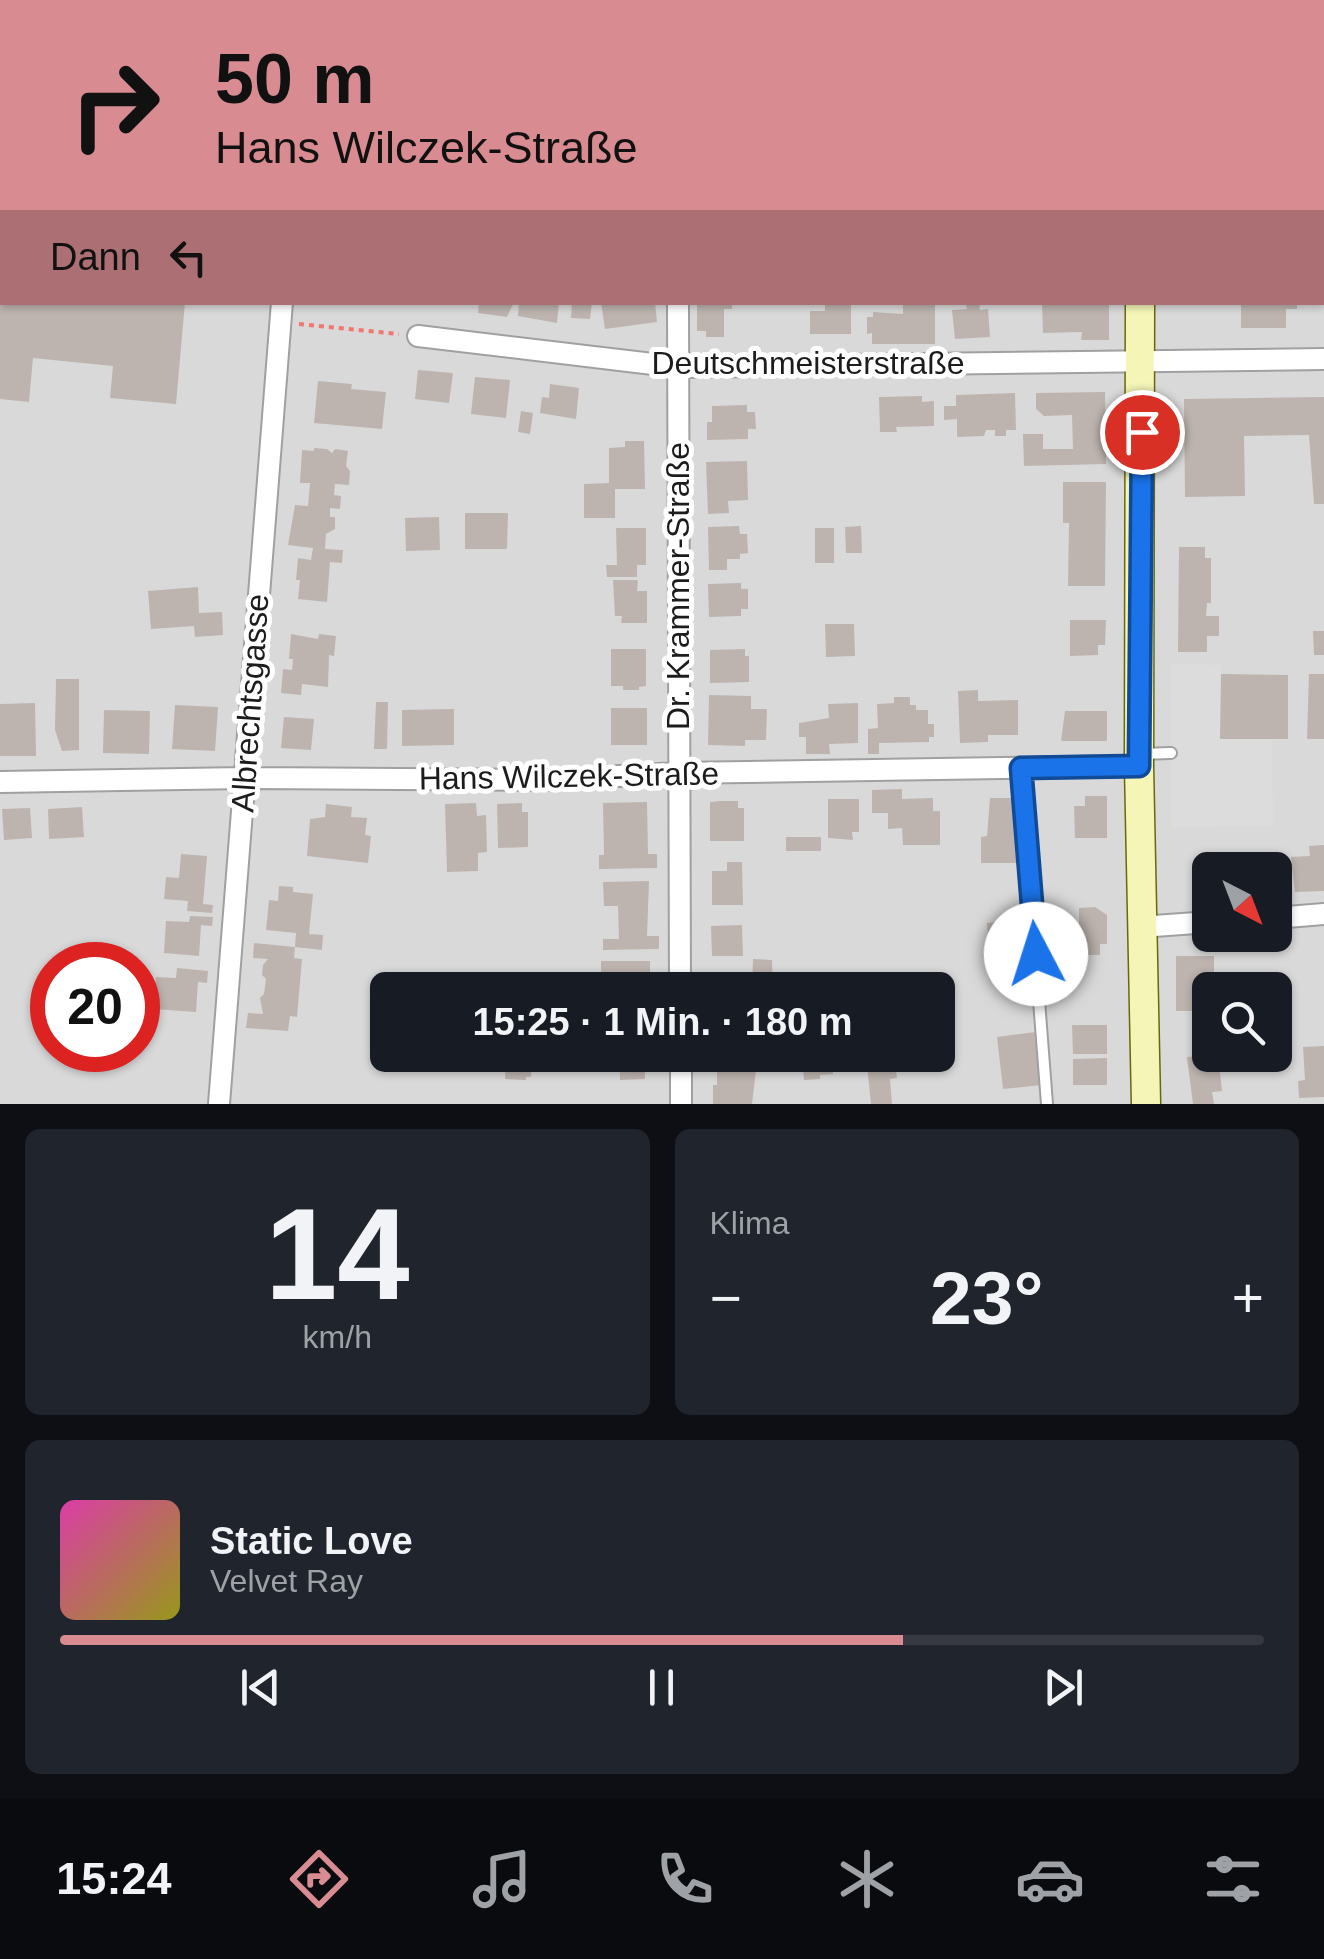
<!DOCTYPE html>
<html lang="de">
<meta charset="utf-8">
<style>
:root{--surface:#171b24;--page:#20242c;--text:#f1f3f6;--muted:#9ea1a6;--line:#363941;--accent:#d88c91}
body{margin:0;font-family:Helvetica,sans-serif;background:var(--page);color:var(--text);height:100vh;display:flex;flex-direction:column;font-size:38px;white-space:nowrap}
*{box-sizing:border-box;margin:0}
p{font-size:32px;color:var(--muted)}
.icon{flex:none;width:55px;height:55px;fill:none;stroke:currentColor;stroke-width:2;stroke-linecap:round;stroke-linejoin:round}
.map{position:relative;height:1104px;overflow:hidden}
.drawer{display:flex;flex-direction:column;gap:25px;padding:25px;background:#0d0f14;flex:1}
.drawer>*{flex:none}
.top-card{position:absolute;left:0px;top:0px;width:1325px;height:305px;box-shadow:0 2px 8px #0004;background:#d88c91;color:#111;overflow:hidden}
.needle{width:65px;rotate:138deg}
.buttons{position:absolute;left:1192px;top:852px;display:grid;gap:20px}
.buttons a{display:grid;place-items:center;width:100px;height:100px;border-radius:15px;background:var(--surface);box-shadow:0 2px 8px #0004;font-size:50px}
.speed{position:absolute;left:30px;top:942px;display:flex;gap:20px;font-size:50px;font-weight:700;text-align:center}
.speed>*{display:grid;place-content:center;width:130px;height:130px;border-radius:50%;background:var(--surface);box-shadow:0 2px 8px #0004;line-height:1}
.speed .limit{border:15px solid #d22;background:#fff;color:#111}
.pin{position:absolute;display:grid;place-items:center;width:85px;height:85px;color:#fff;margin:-42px;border:5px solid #fff;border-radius:50%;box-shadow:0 2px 10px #0007}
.me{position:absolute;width:110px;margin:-55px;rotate:355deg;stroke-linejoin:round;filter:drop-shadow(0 0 8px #0008)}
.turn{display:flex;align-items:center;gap:35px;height:210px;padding:0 50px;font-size:45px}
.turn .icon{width:130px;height:130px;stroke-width:2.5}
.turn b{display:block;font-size:70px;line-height:85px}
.then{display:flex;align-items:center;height:95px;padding:0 50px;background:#0003;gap:20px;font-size:38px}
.big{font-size:75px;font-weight:800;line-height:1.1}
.drawer .widget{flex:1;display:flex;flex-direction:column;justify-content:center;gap:15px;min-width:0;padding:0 35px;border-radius:15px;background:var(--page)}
.drawer .dial{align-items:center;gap:0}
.dial b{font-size:130px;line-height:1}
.song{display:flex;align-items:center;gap:30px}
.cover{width:120px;height:120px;border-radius:15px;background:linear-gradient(135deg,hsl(320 70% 55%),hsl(60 70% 35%))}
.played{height:10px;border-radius:5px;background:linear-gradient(90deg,var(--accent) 70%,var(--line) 70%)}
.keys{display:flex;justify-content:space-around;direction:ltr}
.heat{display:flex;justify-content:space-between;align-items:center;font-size:55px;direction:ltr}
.drawer .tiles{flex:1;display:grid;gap:25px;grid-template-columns:1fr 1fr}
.widget:last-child{grid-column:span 2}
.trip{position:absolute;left:370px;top:972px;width:585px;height:100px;border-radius:15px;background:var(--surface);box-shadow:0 2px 8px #0004;font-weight:800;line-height:100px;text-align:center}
.menu{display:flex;height:160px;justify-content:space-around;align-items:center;background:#090b0e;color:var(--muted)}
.menu .icon{width:70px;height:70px}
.menu .selected{color:var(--accent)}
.menu b{font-size:45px;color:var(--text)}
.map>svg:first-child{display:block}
.residential{fill:#dad9d9;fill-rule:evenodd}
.parking{fill:#dcdcdc}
.building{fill:#bdb4af}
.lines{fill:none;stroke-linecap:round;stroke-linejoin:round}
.lane-casing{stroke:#a0a0a0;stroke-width:14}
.street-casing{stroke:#a0a0a0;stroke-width:24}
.secondary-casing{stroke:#646a0b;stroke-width:31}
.path{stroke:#f0766f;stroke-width:4;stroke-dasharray:5 5;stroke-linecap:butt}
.lane{stroke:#fff;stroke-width:10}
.street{stroke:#fff;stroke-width:20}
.secondary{stroke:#f4f5b7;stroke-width:28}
.route-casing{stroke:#114b97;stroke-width:25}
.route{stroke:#1a73e8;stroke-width:18}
.labels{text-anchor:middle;stroke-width:10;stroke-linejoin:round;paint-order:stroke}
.street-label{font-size:32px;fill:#1c1c1c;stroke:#fff}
</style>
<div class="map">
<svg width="1324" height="1104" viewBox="0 0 1324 1104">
<rect width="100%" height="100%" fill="#ece8e2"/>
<path class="residential" d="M0,0h1324v1104h-1324zM2,2h1320v300h-1320zM1210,870h65v65h-65zM52,965h86v85h-86zM388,990h550v65h-550zM1210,990h65v65h-65z"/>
<path class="parking" d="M1171,664l50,1v74h51l1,87 -102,1z"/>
<path class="building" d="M0,302h185l-9,102 -66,-6 3,-32 -80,-8 -4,44 -29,-3z
M479,302h35l-7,15 -29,-4z
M519,302h40l-2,21 -39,-7z
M572,302h20l-2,17 -19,-1z
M601,302h54l2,20 -52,7z
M697,302h35v7h-8v28h-18v-6h-9z
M825,302h26v32h-41v-23h15z
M903,302h32v42h-63v-11l-5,1v-17h6v-5l30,2z
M979,302l1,8 8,-1 2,28 -35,2 -3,-29 15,-1 -1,-5z
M1042,302h67v38h-28l1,-8 -39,1z
M1241,302h56v7h-11v19h-45z
M418,370l35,3 -4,30 -34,-4z
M475,377l35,3 -4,38 -35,-4z
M318,381l34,3 -1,5 35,3 -4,37 -68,-6z
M550,384l29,4 -3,31 -36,-6 2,-16 7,1z
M1105,392l1,72 -82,2 -1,-32h20v15h30l-1,-34 -28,1 -8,-7v-16z
M1015,393l1,37h-10v6h-11v-6h-9l-2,6 -27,1v-18l-13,1v-14h12v-11z
M922,396v6l12,-1v25l-38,1 1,5h-17l-1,-35z
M1324,397v107h-10l-5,-69 -65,1 1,60 -60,1 -1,-98z
M747,405v7h8l1,17h-8v10l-41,1v-18h5v-16z
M521,411l12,2 -3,21 -12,-2z
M625,441h19l1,48h-30v29h-31v-34l25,-1v-35l16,-1z
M314,448l13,1 5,4 3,-4 13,2 -2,15 4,5 -1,14 -14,-1 -1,11 7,1 -1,13 -10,-1v9h5v12l-9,5 -1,15 18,1 -1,13 -12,-1 -3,40 -29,-3 2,-19h-4l2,-22 13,2 2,-12 -25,-3 7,-40 13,1 2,-23h-10l2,-33 12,1z
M747,461l1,39 -20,1 1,12 -21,1 -2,-52z
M1063,482h43l-1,104h-37l1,-63h-6z
M465,513h43l-1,36h-42z
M439,517l1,33 -34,1 -1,-33z
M739,526l1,8h7l1,19 -8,1v5h-13v11h-18l-1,-43z
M861,526l1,27h-16l-1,-26z
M616,528h30v37h-9v12h-30l-1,-12h11z
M815,528h19v35h-19z
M1179,547h26v11h6v45h-4l-1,13h13v20h-12v16h-29z
M613,580h25l-1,11h10v32h-26l1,-7h-7z
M741,583v6h7v20h-7v7l-32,1 -1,-33z
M198,587l1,26 23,-1 1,23 -28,2 -1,-11 -43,3 -3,-38z
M1070,620h36l-1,25h-7v10l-28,1z
M825,624h29l1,32 -29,1z
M1313,631h11v24h-10z
M291,634l27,5 1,-5 17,2 -2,20 -5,-1 -1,32 -26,-3 -1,11 -20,-2 2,-24 9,1 1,-11h-4z
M611,649h35v37l-7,1v3h-16v-4h-12z
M745,649v7h4v26l-39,1v-33z
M1221,674l67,1v64h-68z
M1309,674h15v65h-17z
M56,679h23v71l-17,1 -7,-21z
M978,690v11l40,-1v35h-30v7l-28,1 -2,-52z
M709,695l42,1v13h16l-1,31h-21v6l-37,-1z
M894,697h16v8h6v5h12v14h6v13h-5v5l-50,1v11h-11v-25l10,-1 -1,-24 17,-1z
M376,702h12l-1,47h-13z
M35,703l1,53h-36v-52z
M858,703v40l-29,1 1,10h-24v-17h-7v-14l30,-5 -1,-14z
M175,705l43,2 -3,44 -43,-2z
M611,708h36v37h-36z
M454,709v36l-52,1v-36z
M104,710l46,1 -1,43 -46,-1z
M1065,711h42v30h-46z
M284,717l30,2 -3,31 -30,-2z
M902,789v10l31,-1v13h7v34h-37l-1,-17 -14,1v-16h-16v-23z
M1085,796h22v42h-32l-1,-32h11z
M990,798h24v39h7v26h-40v-26l6,-1z
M828,799h31v33h-7l1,8 -25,-2z
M720,801h18v7h6v33h-34v-39z
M647,802l1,52h9v14l-58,1v-14h5l-1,-52z
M476,803l1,13 9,-1 1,37 -9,1v18l-31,1 -2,-68z
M522,803v9h6v35l-30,1 -1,-44z
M326,804l26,3 -1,10 16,1 -2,17 6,1 -3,27 -61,-7 3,-37 15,-2z
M82,807l2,30 -35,2 -1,-30z
M30,808l2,30 -28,2 -2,-31z
M786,837h35v14h-35z
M1324,845v46l-29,1 -4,-35 19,-1 -1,-10z
M181,854l26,2 -4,48 10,1 -1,8 -25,-2 1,-10 -24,-2 2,-22 13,1z
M1248,858v3h35l2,31 -10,1v-23h-56l-1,-10z
M727,862h15l1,43h-31v-34h15z
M649,881l-2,55h12v13l-56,1v-11h16l-1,-33h-14l-1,-24z
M279,886l14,1v5l20,2 -4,40 14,1 -1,15 -27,-3 1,-14 -30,-3 3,-30 9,1z
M1095,907l12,8v29h-7v11h-21v-47z
M190,916l23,1 -1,9 -11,-1 -2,31 -35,-3 2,-32 23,1z
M1025,919l5,53 -39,3 -4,-52z
M742,925l1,31h-31l-1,-30z
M254,943l41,4 -1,11 8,1 -5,58 -7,-1 -2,15 -42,-3 2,-15 15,1 -3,-16 4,-4 2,-15 -4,-4 1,-10 5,-6 -15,-1z
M1176,956h38v25h7v9h-11v10h-14v11h-20z
M753,959l19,1 1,30h-21z
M601,961h49v29h-49z
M177,968l31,3 -1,12 -9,-1 -2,30 -43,-3 3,-32 20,1z
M1072,1025h35v29h-34z
M1036,1032l6,53 -39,4 -6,-52z
M1324,1046v51l-25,1 -1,-17 7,-1 -2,-33z
M501,1055h31l-1,22h-5v3l-21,-1 1,-20h-5z
M619,1055h26v24l-25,1z
M802,1055h29l2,19 -13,1v4l-16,1z
M866,1055h28l3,23 -7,1 2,25h-21z
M1218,1055l4,36 -10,1 2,12h-21l-6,-47z
M1107,1058v27h-34v-26z
M717,1070h39l-4,34h-39v-19h4z"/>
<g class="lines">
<defs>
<path id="lane" d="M1140,754l31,-1
M1021,768l26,336"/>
<path id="street" d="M309,2v-2
M681,2v-2
M678,302l2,688
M418,336l260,31 646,-8
M0,782l244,-4 295,2 139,-7 461,-7
M1275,918l49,-4
M1140,927l70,-5
M681,1055v49
M219,1104l63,-802"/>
<path id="secondary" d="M1139,0v2
M1140,302l-1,464 7,338"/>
</defs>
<use href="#lane" class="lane-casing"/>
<use href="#street" class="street-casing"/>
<use href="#secondary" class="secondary-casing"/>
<path class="path" d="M0,188h2
M299,324l100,10"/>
<use href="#lane" class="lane"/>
<use href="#street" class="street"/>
<use href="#secondary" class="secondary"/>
</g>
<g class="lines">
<defs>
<path id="route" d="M1036,954l-15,-186 118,-2 3,-334"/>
</defs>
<use href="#route" class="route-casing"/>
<use href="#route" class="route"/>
</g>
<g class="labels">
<g class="street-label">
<text x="808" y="374">Deutschmeisterstraße</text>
<text transform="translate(678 586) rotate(-90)" y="11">Dr. Krammer-Straße</text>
<text transform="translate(250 703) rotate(-86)" y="11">Albrechtsgasse</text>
<text transform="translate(569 776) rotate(-1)" y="11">Hans Wilczek-Straße</text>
</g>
</g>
</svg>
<div class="buttons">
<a><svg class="needle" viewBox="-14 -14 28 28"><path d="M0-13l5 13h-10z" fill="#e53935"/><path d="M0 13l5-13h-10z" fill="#9ea1a6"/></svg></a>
<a><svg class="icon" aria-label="search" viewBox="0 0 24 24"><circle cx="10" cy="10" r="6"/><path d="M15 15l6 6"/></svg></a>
</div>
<div class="speed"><div class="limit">20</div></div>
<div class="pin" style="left:1142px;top:432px;background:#d93025"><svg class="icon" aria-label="arrive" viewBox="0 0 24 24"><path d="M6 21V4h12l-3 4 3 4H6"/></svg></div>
<svg class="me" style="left:1036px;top:954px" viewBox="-20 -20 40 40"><circle r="19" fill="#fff"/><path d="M0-13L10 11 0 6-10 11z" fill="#1a73e8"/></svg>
<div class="trip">15:25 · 1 Min. · 180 m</div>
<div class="top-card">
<div class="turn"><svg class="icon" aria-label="right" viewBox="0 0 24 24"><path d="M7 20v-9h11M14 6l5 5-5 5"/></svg><div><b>50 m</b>Hans Wilczek-Straße</div></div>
<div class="then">Dann<svg class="icon" aria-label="left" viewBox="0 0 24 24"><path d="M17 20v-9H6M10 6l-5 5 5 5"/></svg></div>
</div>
</div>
<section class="drawer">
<div class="tiles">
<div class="widget dial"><b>14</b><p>km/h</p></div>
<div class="widget"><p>Klima</p>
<div class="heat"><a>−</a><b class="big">23°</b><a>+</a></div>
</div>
<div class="widget">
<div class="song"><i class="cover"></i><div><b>Static Love</b><p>Velvet Ray</p></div></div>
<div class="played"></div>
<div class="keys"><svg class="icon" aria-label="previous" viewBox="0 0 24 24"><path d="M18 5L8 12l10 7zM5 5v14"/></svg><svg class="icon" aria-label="pause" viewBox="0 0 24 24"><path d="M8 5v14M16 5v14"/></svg><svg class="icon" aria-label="next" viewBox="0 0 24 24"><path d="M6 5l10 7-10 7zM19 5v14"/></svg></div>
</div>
</div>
</section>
<nav class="menu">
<b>15:24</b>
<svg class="icon selected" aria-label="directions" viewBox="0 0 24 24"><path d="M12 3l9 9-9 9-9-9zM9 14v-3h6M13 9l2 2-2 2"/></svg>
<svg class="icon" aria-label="music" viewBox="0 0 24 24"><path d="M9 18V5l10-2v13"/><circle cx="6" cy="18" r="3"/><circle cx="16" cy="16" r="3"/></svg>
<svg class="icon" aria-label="phone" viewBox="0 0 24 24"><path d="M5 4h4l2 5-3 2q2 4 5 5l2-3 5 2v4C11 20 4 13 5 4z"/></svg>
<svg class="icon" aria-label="climate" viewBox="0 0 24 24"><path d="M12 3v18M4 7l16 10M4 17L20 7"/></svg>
<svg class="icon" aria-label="car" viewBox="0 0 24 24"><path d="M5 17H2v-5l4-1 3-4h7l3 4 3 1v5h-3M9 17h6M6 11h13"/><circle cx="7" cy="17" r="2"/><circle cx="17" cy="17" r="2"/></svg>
<svg class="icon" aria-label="filters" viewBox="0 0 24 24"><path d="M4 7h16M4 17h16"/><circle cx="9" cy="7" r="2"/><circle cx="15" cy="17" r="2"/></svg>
</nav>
